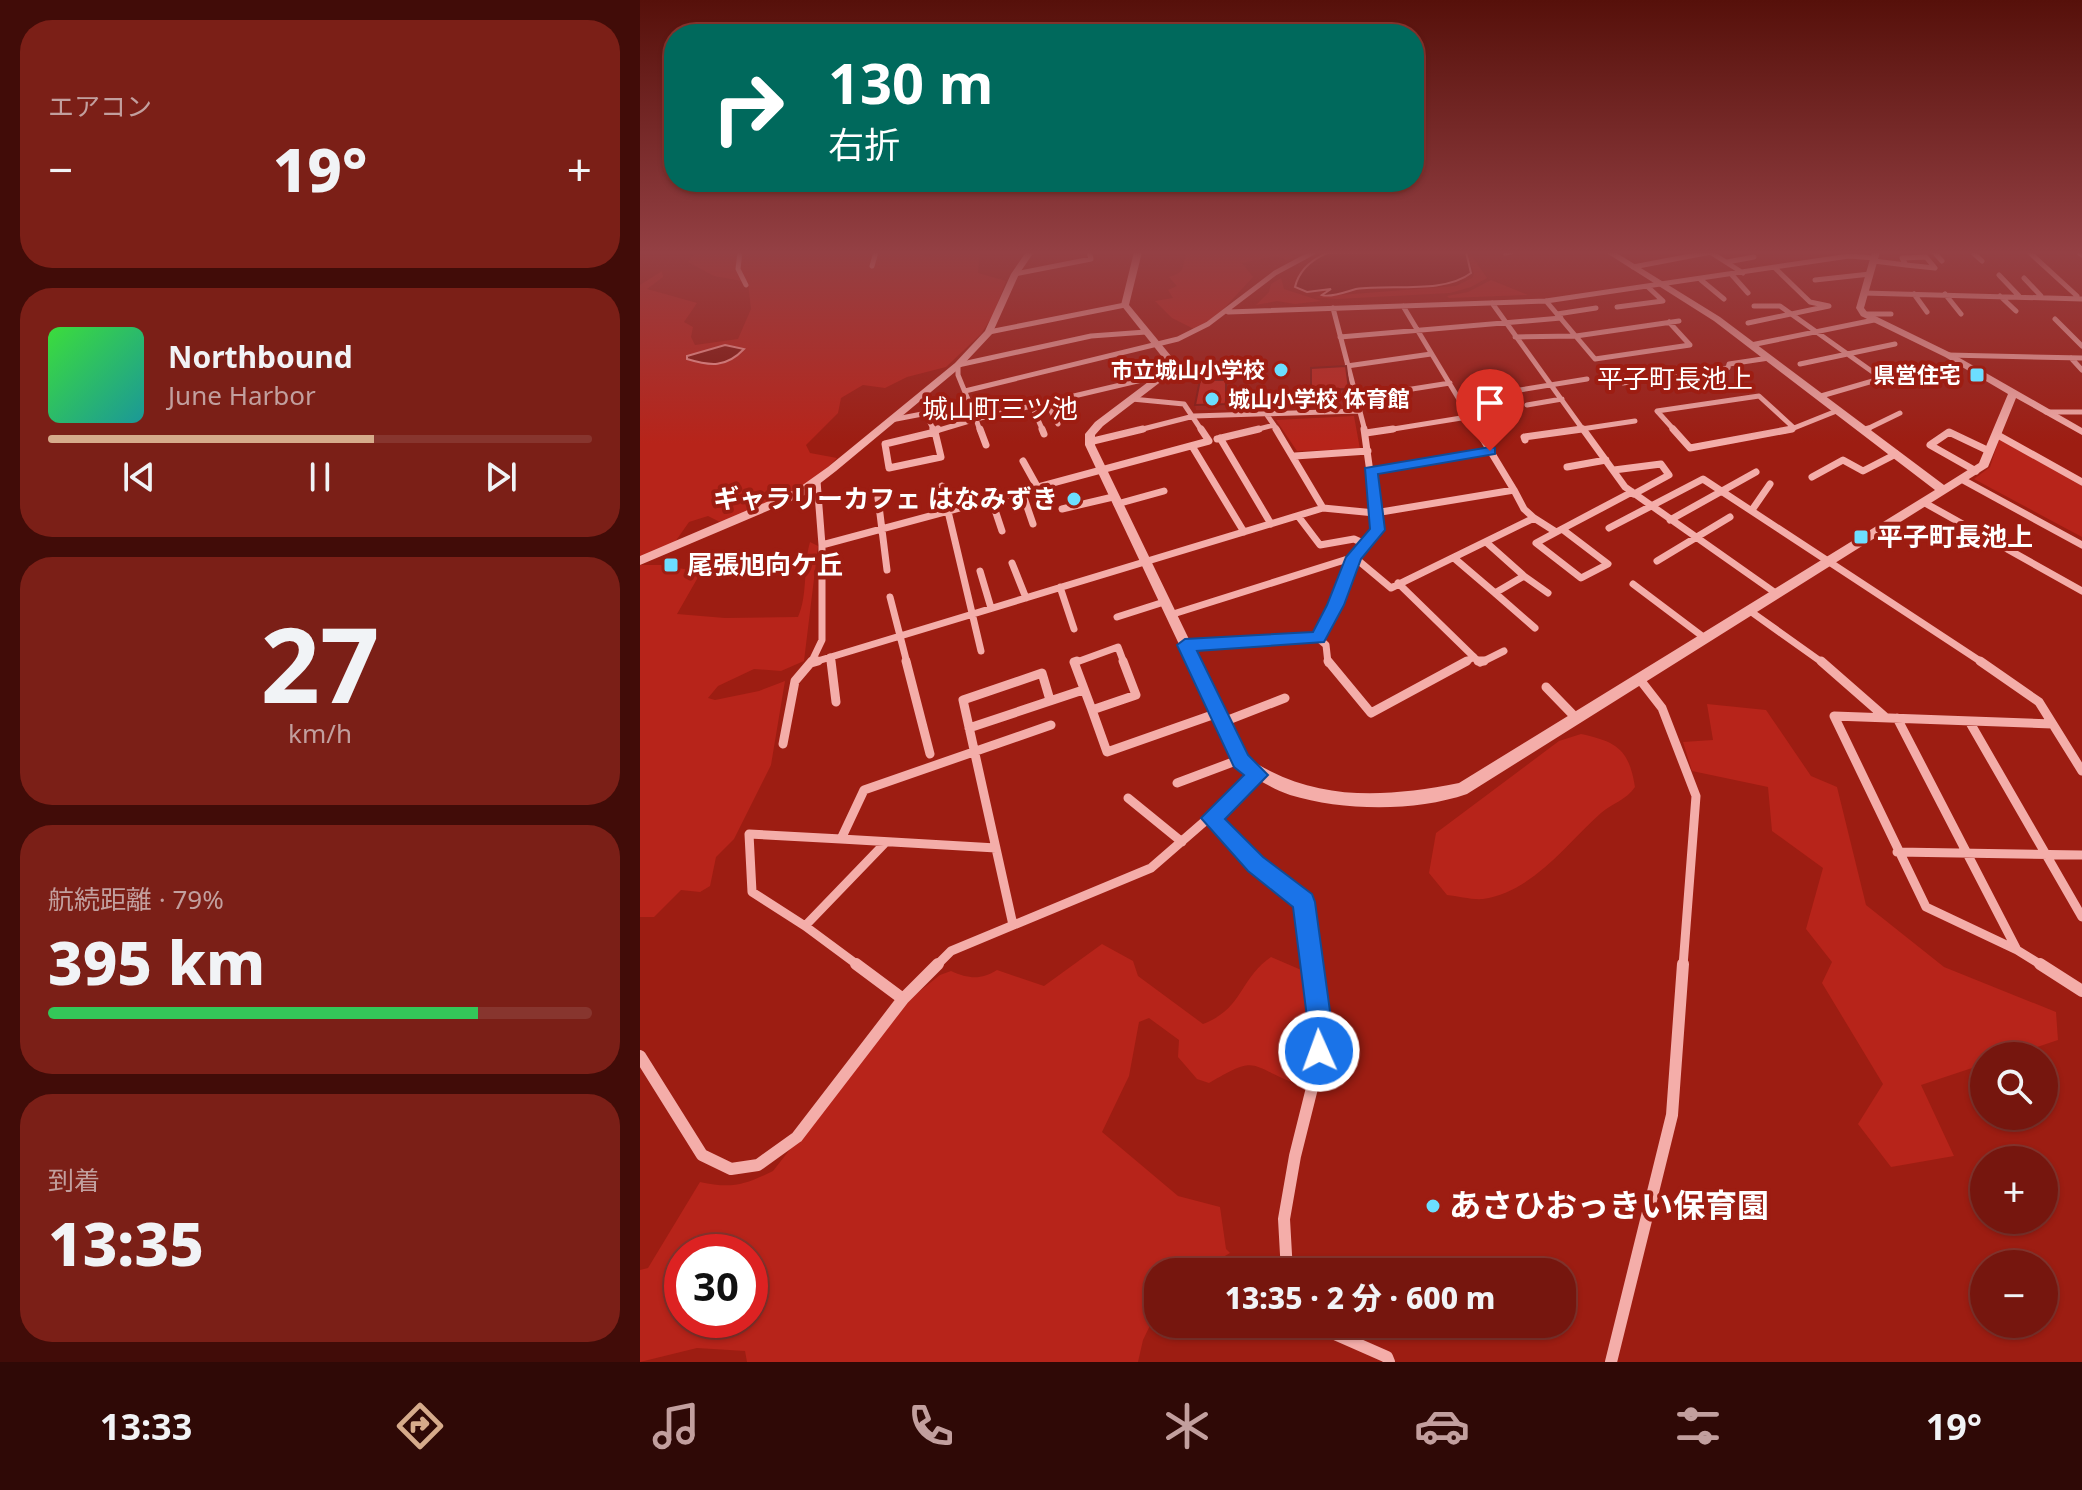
<!DOCTYPE html>
<html lang="ja">
<meta charset="utf-8">
<style>
:root{--surface:#76160e;--page:#7b1f17;--text:#f1f3f6;--muted:#c29f9e;--line:#87352e;--accent:#d6ab8b}
body{margin:0;font-family:"Noto Sans","Noto Sans JP",sans-serif;background:var(--page);color:var(--text);height:100vh;display:flex;flex-direction:column;font-size:30px;white-space:nowrap}
*{box-sizing:border-box;margin:0}
p{font-size:26px;color:var(--muted)}
.icon{flex:none;width:44px;height:44px;fill:none;stroke:currentColor;stroke-width:2;stroke-linecap:round;stroke-linejoin:round}
.map{position:relative;flex:1;overflow:hidden}
.details{display:flex;flex-direction:column;gap:20px;padding:20px;background:#410c08;width:640px}
.details>*{flex:none}
.banner{position:absolute;left:24px;top:24px;width:760px;height:168px;border-radius:32px;box-shadow:0 2px 6px #0004,0 0 0 2px var(--line);background:#00695c;color:#fff;overflow:hidden}
.tools{position:absolute;left:1330px;top:1042px;display:grid;gap:16px}
.tools a{display:grid;place-items:center;width:88px;height:88px;border-radius:50%;background:var(--surface);box-shadow:0 2px 6px #0004,0 0 0 2px var(--line);font-size:40px}
.speed{position:absolute;left:24px;top:1234px;display:flex;gap:16px;font-size:40px;font-weight:700;text-align:center}
.speed>*{display:grid;place-content:center;width:104px;height:104px;border-radius:50%;background:var(--surface);box-shadow:0 2px 6px #0004,0 0 0 2px var(--line);line-height:1}
.speed .limit{border:12px solid #d22;background:#fff;color:#111}
.pin{position:absolute;display:grid;place-items:center;width:68px;height:68px;color:#fff;margin:-82px -34px;border-radius:50% 50% 50% 0;rotate:-45deg;box-shadow:0 0 8px #0007}
.pin .icon{rotate:45deg}
.me{position:absolute;width:88px;margin:-44px;rotate:358deg;stroke-linejoin:round;filter:drop-shadow(0 0 6px #0008)}
.turn{display:flex;align-items:center;gap:28px;height:168px;padding:0 32px;font-size:36px}
.turn .icon{width:104px;height:104px;stroke-width:2.5}
.turn b{display:block;font-size:56px;line-height:68px}
.big{font-size:60px;font-weight:800;line-height:1.1}
.details .tile{flex:1;display:flex;flex-direction:column;justify-content:center;gap:12px;min-width:0;padding:0 28px;border-radius:32px;background:var(--page)}
.details .dial{align-items:center;gap:0}
.dial b{font-size:104px;line-height:1}
.song{display:flex;align-items:center;gap:24px}
.cover{width:96px;height:96px;border-radius:12px;background:linear-gradient(135deg,hsl(120 70% 55%),hsl(180 70% 35%))}
.played{height:8px;border-radius:4px;background:linear-gradient(90deg,var(--accent) 60%,var(--line) 60%)}
.keys{display:flex;justify-content:space-around;direction:ltr}
.heat{display:flex;justify-content:space-between;align-items:center;font-size:44px;direction:ltr}
.charge{height:12px;border-radius:6px;background:linear-gradient(90deg,#34c759 79%,var(--line) 0)}
.trip{position:absolute;left:504px;top:1258px;width:432px;height:80px;border-radius:32px;background:var(--surface);box-shadow:0 2px 6px #0004,0 0 0 2px var(--line);font-weight:800;line-height:80px;text-align:center}
.dock{display:flex;height:128px;justify-content:space-around;align-items:center;background:#2f0906;color:var(--muted)}
.dock .icon{width:56px;height:56px}
.dock .selected{color:var(--accent)}
.dock b{font-size:36px;color:var(--text)}
main{display:flex;flex:1;min-height:0}
.map>svg:first-child{display:block}
.green{fill:#b7241a;fill-rule:evenodd}
.water{fill:#79140b;stroke:#f79f9b;stroke-width:2}
.lines{fill:none;stroke-linecap:round;stroke-linejoin:round}
.minor-far3{stroke:#f4ada9;stroke-width:5}
.minor-far2{stroke:#f4ada9;stroke-width:7}
.minor-far1{stroke:#f4ada9;stroke-width:9}
.minor{stroke:#f4ada9;stroke-width:12}
.tertiary{fill:#f4ada9;fill-rule:evenodd}
.wall{fill:#a2241c}
.building{fill:#bc2a20;stroke:#841d16;stroke-width:2}
.route{fill:#1a73e8;stroke:#114b97;stroke-width:2}
.poi-dot{fill:#6cdeff;stroke:#9d1d12;stroke-width:3}
.labels{text-anchor:middle;stroke-width:8;stroke-linejoin:round;paint-order:stroke}
.far-poi-label{font-size:22px;font-weight:bold;fill:#fff;stroke:#9d1d12;text-anchor:end}
.far-quarter-label{font-size:26px;fill:#fff;stroke:#9d1d12}
.poi-label{font-size:26px;font-weight:bold;fill:#fff;stroke:#9d1d12;text-anchor:start}
.near-poi-label{font-size:32px;font-weight:bold;fill:#fff;stroke:#9d1d12;text-anchor:start}
</style>
<main>
<section class="details">
<div class="tile"><p>エアコン</p>
<div class="heat"><a>−</a><b class="big">19°</b><a>+</a></div>
</div>
<div class="tile">
<div class="song"><i class="cover"></i><div><b>Northbound</b><p>June Harbor</p></div></div>
<div class="played"></div>
<div class="keys"><svg class="icon" aria-label="previous" viewBox="0 0 24 24"><path d="M18 5L8 12l10 7zM5 5v14"/></svg><svg class="icon" aria-label="pause" viewBox="0 0 24 24"><path d="M8 5v14M16 5v14"/></svg><svg class="icon" aria-label="next" viewBox="0 0 24 24"><path d="M6 5l10 7-10 7zM19 5v14"/></svg></div>
</div>
<div class="tile dial"><b>27</b><p>km/h</p></div>
<div class="tile"><p>航続距離 · 79%</p><b class="big">395 km</b><div class="charge"></div></div>
<div class="tile"><p>到着</p><b class="big">13:35</b></div>
</section>
<div class="map">
<svg width="1442" height="1362" viewBox="0 0 1442 1362">
<rect width="100%" height="100%" fill="#9d1d12"/>
<path class="green" d="M81,252h187l19,4 20,-4h33l-2,21 28,8 -13,34 -12,19 -35,33 -39,10 -22,11 -22,-3 -22,13 -3,15 -32,32 4,8 27,5c-31,34 -74,47 -117,64l-12,-6 -19,6 -14,20 -35,15v-272l22,-14 1,6 -16,12 50,14 -13,19 9,5 -2,10 4,8 43,-6 13,-30 -3,-27 -34,-6 -26,-14 5,-7z
M547,252h101l6,5 -7,3 -11,-4 -34,7 11,14 -35,38 -24,14 -22,-11 -17,-17 18,-3 -5,-8 9,-4 -8,-9c18,-5 12,-10 18,-25z
M831,255l16,23 -16,9 -21,6 -113,6 -23,-2 142,-11 16,-8 2,-4 -6,-18z
M641,278l3,11 37,12 -26,3 -18,-3 -21,4 13,-13 2,-8z
M851,280l37,15 -79,3 -2,-2 21,-4z
M714,416l6,33 -63,2 -21,-31z
M1359,439l83,47v51l-108,-58 16,-12z
M170,542l8,4 -14,115 -23,10 -27,-2 -36,17 -10,12 7,2 44,-9 26,-10 -14,84 -37,74 -18,18 -6,29 -10,6 -19,-2 -27,27h-14v-352h21l40,7 -24,42 48,4 73,-1c10,-22 5,-51 12,-75z
M1067,704l59,6 45,66 26,11 29,118 78,62 112,45 2,28 -48,16h-26v8l-63,21 33,71 -63,11 -33,-43 25,-40 -61,-101 10,-21 -26,-33 17,-61 -51,-37 -4,-44 -76,-16 -9,-29 30,-2z
M941,734c37,8 48,16 54,53 -9,13 -22,16 -34,26 -35,31 -67,78 -118,86 -11,1 -25,-3 -36,-4l-18,-22 7,-40 123,-92z
M462,944l31,17 5,15 65,48c41,-16 36,-45 68,-67l35,15c6,47 16,69 -9,112 -50,-19 -38,-30 -88,-1l-12,-4 -19,-22 1,-17 -30,-22 -10,4 -10,54 -27,56 76,64 42,11 6,42 4,4 -32,19h-40v37l-15,31 -5,22h-391l-2,-11 -48,-3 -57,14v-92l8,-2 52,-86c32,7 44,3 73,-11l133,-169 34,-27 11,-4c18,8 30,9 46,-1l47,16zM42,1252h68v68h-68z"/>
<path class="water" d="M826,252l5,21c-27,21 -81,11 -115,16 -8,2 -25,9 -34,6l9,-6 -24,3 -12,-5c4,-17 16,-27 32,-34z
M85,345l19,4c-18,19 -34,17 -57,10v-3z"/>
<g class="lines">
<path class="minor-far3" d="M100,252l-2,17 8,16
M1070,252l33,21
M1294,252l8,9
M1332,252l10,9
M1389,252l48,44
M1438,252l4,3
M865,253l6,-1
M1286,257l9,11 -29,-3 -4,-7z
M1234,261l32,4
M1087,262l27,-5
M232,266l4,-14
M993,267l78,-15
M375,274l76,-15 -2,-7
M1092,275l16,18
M1359,275l20,21
M1384,278l17,18
M1061,280l23,19
M1175,280l55,-6
M1224,293l218,6
M1274,294l13,18
M1305,294l16,20
M1360,296l16,15
M906,301l49,58 95,-14 -21,-23
M852,303l92,128
M763,306l75,125
M1114,306h26l104,74
M977,307l46,-6 -14,-13
M693,308l32,123
M588,312l318,-11 303,-45 26,2
M917,314l39,-6
M1224,314h27
M1415,319l27,27
M1108,323l81,-17 -19,-4 -35,-34
M349,332l136,-27
M506,332l-55,4 -133,29v10l18,44 187,-44
M700,337l221,-19
M875,337l61,-1 103,-15
M1111,345l123,-25
M1308,355l134,3
M1431,358l11,12
M1160,364l95,-20
M707,366l84,-12
M983,383l105,-15 1,-4 40,-6
M325,391l213,-52 30,-15 67,-51 39,-21
M855,394l92,-15
M1181,396l107,-31
M715,398l95,-15
M492,399l52,5 18,27
M407,403l11,21
M887,405l35,-6
M392,406l11,25
M1406,412h36
M286,414l8,17
M627,415l11,16
M251,420l52,-10
M1154,428l45,-18
M1225,430l35,-17
M296,431l40,-12 4,12
M495,431l59,-15 164,-5
M611,431l23,-6
M741,431l105,-17
M928,431l67,-10
M1035,431l-18,-20 102,-15 35,32
M1145,431l9,-3"/>
<path class="minor-far2" d="M293,429l2,3
M340,429l6,16
M402,429l2,5
M636,429l47,79
M943,429l42,58 152,107
M1033,429l17,19 102,-19
M1225,430l3,-1
M295,432l6,25 -52,11 -4,-24z
M295,432l3,-3
M726,433l27,-4
M1356,434l86,48
M580,438l51,86
M577,439l42,-10
M885,440l-1,-3 58,-8
M449,442l54,-13
M552,446l52,86
M655,456l73,-5
M383,461l15,27
M927,467l39,-7
M974,470l47,-6 8,11 -35,19
M730,471l120,-20
M1336,471l-46,-26 19,-13 40,19
M1172,477l31,-17 20,11 33,-17
M1323,480l119,65
M177,481l5,64 387,-104 -8,-12
M302,486l39,165
M382,492l11,32
M238,498l9,72
M352,501l10,30
M1285,503l157,88
M477,504l47,-13
M422,509l51,-12
M1112,510l18,-26
M658,516l22,29 34,-6 11,5
M894,518l22,14
M1030,520l86,-48
M969,528l94,-49 280,184
M922,529l46,35 -27,14 -45,-35z
M922,529l70,-37
M714,557l37,31 143,-70 -10,-9 -10,-19
M814,558l41,35 29,-17 -38,-34
M1017,561l73,-44
M372,563l14,35
M340,571l11,37
M884,576l24,17
M758,583l82,80
M993,584l73,55
M420,587l14,42
M855,593l40,35
M250,597l17,66
M1110,611l73,52
M530,615l184,-58
M477,617l47,-15
M678,638l18,-33 18,-48 24,-27 -14,-101
M678,638l8,7 2,18
M545,645l133,-7
M190,657l1,6
M171,663l512,-155 52,5 139,-23 -37,-61
M171,663l11,-23v-95
M434,663l44,-16 6,16
M823,663l11,-6
M840,663l24,-12"/>
<path class="minor-far1" d="M191,661l5,41
M266,661l24,93
M437,661l-3,1 18,48
M688,661l43,52 96,-52
M838,661h6
M1181,661l64,56
M1340,661l59,41 43,69
M171,663l7,-2
M1001,681l21,27 34,88 -13,170
M906,687l31,32
M452,710l15,42 111,-39
M452,710l44,-15 -13,-34
M1257,718l119,230
M1329,721l113,196
M583,722l62,-24
M329,728l114,-38
M143,744l12,-63 17,-20
M537,783l64,-24
M488,798l54,44
M571,818l45,46 48,38 8,64
M201,839l-92,-5 3,58 53,34 81,-84
M356,848l-155,-9 23,-49 187,-65
M1257,852l185,3
M373,925l-50,-225 79,-27 8,27
M165,926l54,40
M296,966l15,-15 200,-83 107,-93
M1403,966l-26,-16 -91,-43 -92,-191 218,8"/>
<path class="minor" d="M216,964l47,35
M1400,964l42,27
M0,1056l62,99 29,14 27,-4 39,-28 106,-138 35,-35
M647,1272l-3,-53 11,-63 22,-88 4,-35 -9,-69
M672,1324l75,33 2,5
M971,1362l61,-247 11,-151"/>
<path class="tertiary" d="M386,252h8l-15,22 -27,60 -31,33 -125,104 -31,24 -165,70v-9l157,-67 31,-22 127,-104 30,-32 26,-57z
M494,252h8l-13,53 42,51 4,10 -8,11 -64,49 -8,9v10l151,312c68,45 136,41 213,26l476,-293 -221,-169 -109,-69h10l105,65 224,168 35,-22 29,-69 -63,-37 -84,-41 -5,-8 16,-56h8l-16,56 3,4 84,41 131,75v7l-66,-37 -28,69 -521,327c-52,18 -124,17 -177,1 -20,-7 -37,-18 -54,-30l-151,-320v-11l10,-12 65,-49 5,-7 -2,-8 -42,-53z"/>
</g>
<path class="wall" d="M586,385l1,25h-31l-1,-5z
M709,389v17l-37,1 -1,-17z"/>
<path class="building" d="M706,366l3,23 -38,1v-22z
M560,380h26v24l-31,1z"/>
<linearGradient id="sky" x2="0" y2="1"><stop stop-color="#56100a"/><stop offset="0.57" stop-color="#944044"/><stop offset="1" stop-color="#944044" stop-opacity="0"/></linearGradient>
<rect width="1442" height="443" fill="url(#sky)"/>
<path class="route" d="M850,447l5,1v6l-117,20 7,56 -24,29 -17,46 -20,37 -127,9 51,104 20,20 -43,44 38,38 49,37 3,8 18,131 -5,26 -9,4 -9,-4 -3,-8 2,-18 -16,-126 -45,-36 -47,-53 43,-43 -10,-8 -57,-122 8,-6 128,-7 14,-27 19,-48 24,-28 -5,-61z"/>
<g class="poi-dot">
<circle cx="641" cy="370" r="8"/>
<rect x="1329" y="367" width="16" height="16" rx="4"/>
<circle cx="572" cy="399" r="8"/>
<circle cx="434" cy="499" r="8"/>
<rect x="1213" y="529" width="16" height="16" rx="4"/>
<rect x="23" y="557" width="16" height="16" rx="4"/>
<circle cx="793" cy="1206" r="8"/>
</g>
<g class="labels">
<g class="far-poi-label">
<text x="625" y="378">市立城山小学校</text>
<text x="1321" y="383">県営住宅</text>
<text x="588" y="407" text-anchor="start">城山小学校 体育館</text>
</g>
<g class="far-quarter-label">
<text x="1035" y="388">平子町長池上</text>
<text x="360" y="418">城山町三ツ池</text>
</g>
<g class="poi-label">
<text x="418" y="508" text-anchor="end">ギャラリーカフェ はなみずき</text>
<text x="1237" y="546">平子町長池上</text>
<text x="47" y="574">尾張旭向ケ丘</text>
</g>
<g class="near-poi-label">
<text x="809" y="1217">あさひおっきい保育園</text>
</g>
</g>
</svg>
<div class="tools">
<a><svg class="icon" aria-label="search" viewBox="0 0 24 24"><circle cx="10" cy="10" r="6"/><path d="M15 15l6 6"/></svg></a>
<a>+</a>
<a>−</a>
</div>
<div class="speed"><div class="limit">30</div></div>
<div class="pin" style="left:850px;top:451px;background:#d93025"><svg class="icon" aria-label="arrive" viewBox="0 0 24 24"><path d="M6 21V4h12l-3 4 3 4H6"/></svg></div>
<svg class="me" style="left:679px;top:1051px" viewBox="-20 -20 40 40"><circle r="17" fill="#1a73e8" stroke="#fff" stroke-width="3"/><path d="M0-11L8 9 0 5-8 9z" fill="#fff"/></svg>
<div class="trip">13:35 · 2 分 · 600 m</div>
<div class="banner">
<div class="turn"><svg class="icon" aria-label="right" viewBox="0 0 24 24"><path d="M7 20v-9h11M14 6l5 5-5 5"/></svg><div><b>130 m</b>右折</div></div>
</div>
</div>
</main>
<nav class="dock">
<b>13:33</b>
<svg class="icon selected" aria-label="directions" viewBox="0 0 24 24"><path d="M12 3l9 9-9 9-9-9zM9 14v-3h6M13 9l2 2-2 2"/></svg>
<svg class="icon" aria-label="music" viewBox="0 0 24 24"><path d="M9 18V5l10-2v13"/><circle cx="6" cy="18" r="3"/><circle cx="16" cy="16" r="3"/></svg>
<svg class="icon" aria-label="phone" viewBox="0 0 24 24"><path d="M5 4h4l2 5-3 2q2 4 5 5l2-3 5 2v4C11 20 4 13 5 4z"/></svg>
<svg class="icon" aria-label="climate" viewBox="0 0 24 24"><path d="M12 3v18M4 7l16 10M4 17L20 7"/></svg>
<svg class="icon" aria-label="car" viewBox="0 0 24 24"><path d="M5 17H2v-5l4-1 3-4h7l3 4 3 1v5h-3M9 17h6M6 11h13"/><circle cx="7" cy="17" r="2"/><circle cx="17" cy="17" r="2"/></svg>
<svg class="icon" aria-label="filters" viewBox="0 0 24 24"><path d="M4 7h16M4 17h16"/><circle cx="9" cy="7" r="2"/><circle cx="15" cy="17" r="2"/></svg>
<b>19°</b>
</nav>
